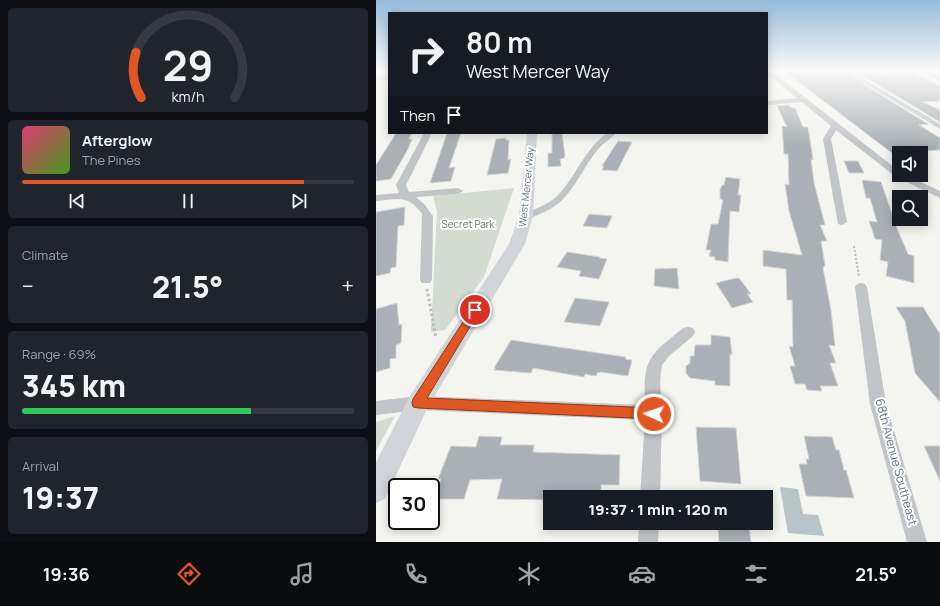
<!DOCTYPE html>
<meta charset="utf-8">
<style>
:root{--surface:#171b24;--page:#20242c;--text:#f1f3f6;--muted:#9ea1a6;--line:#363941;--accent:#e05724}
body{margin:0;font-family:Manrope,sans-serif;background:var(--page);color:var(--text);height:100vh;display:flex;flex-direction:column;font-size:15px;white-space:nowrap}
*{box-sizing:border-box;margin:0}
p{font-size:13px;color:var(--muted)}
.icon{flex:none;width:22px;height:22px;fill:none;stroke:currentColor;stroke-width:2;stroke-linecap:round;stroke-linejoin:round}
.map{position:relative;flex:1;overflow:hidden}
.details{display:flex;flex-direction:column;gap:8px;padding:8px;background:#0d0f14;width:376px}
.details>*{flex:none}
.guide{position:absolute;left:12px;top:12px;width:380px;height:122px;border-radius:0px;box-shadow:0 2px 10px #0003;background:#171b24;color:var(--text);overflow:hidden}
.tools{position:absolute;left:516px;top:146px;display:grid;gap:8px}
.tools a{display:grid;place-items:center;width:36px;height:36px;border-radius:0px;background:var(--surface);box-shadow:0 2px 10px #0003;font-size:20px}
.speed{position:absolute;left:12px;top:478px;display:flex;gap:8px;font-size:20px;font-weight:700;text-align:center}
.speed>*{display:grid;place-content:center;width:52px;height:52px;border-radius:50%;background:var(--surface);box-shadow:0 2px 10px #0003;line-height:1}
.speed .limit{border:2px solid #111;border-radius:6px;background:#fff;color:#111}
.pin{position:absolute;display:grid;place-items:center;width:34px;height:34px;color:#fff;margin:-17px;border:2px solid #fff;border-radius:50%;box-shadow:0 1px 4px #0007}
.me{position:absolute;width:44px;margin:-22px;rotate:273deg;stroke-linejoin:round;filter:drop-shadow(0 0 3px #0008)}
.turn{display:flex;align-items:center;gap:14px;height:84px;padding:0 12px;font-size:18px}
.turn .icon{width:52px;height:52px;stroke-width:2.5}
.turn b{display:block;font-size:28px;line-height:34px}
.then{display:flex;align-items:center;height:38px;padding:0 12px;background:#0003;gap:8px;font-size:15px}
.big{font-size:30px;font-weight:800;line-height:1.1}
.details .tile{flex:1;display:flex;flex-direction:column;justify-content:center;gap:6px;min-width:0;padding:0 14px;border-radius:6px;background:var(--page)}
.details .dial{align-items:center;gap:0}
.dial svg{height:104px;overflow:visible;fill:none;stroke:var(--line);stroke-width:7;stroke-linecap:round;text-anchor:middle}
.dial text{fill:var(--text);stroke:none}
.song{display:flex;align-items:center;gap:12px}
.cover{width:48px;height:48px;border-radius:6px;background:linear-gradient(135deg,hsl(340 70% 55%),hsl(100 70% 35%))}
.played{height:4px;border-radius:2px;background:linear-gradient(90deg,var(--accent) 85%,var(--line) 85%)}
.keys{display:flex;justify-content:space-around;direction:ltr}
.heat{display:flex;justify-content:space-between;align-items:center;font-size:22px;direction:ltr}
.charge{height:6px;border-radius:3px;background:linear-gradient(90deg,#34c759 69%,var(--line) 0)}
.trip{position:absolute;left:167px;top:490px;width:230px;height:40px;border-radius:0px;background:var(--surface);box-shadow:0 2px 10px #0003;font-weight:800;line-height:40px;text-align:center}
.tab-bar{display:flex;height:64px;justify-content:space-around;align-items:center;background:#090b0e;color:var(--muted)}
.tab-bar .icon{width:28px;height:28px}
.tab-bar .active{color:var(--accent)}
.tab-bar b{font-size:18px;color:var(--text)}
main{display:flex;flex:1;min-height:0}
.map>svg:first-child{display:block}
.green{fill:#d4dbd1}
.water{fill:#b9c4c8}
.building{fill:#aab0b5;stroke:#d5d5d3}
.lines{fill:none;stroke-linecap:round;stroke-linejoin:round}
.path-far1{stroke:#bbbdbf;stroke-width:2;stroke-dasharray:2 2;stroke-linecap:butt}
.path{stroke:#bbbdbf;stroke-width:3;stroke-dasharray:2.5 2.5;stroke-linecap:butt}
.street{fill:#c1c5c8;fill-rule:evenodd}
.secondary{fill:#d1d5da;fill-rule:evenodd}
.route{fill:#e05724;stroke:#923917}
.labels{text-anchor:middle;stroke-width:4;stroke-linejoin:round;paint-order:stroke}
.street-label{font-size:10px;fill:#637280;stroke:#fff}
.park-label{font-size:10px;fill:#657862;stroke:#fff}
.near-street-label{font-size:12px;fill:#637280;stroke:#fff}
</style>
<main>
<section class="details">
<div class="tile dial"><svg viewBox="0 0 100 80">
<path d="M14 69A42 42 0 1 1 86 69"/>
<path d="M14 69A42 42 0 0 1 10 34" stroke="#e05724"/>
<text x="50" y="56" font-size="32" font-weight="700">29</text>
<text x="50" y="72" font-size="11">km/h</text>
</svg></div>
<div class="tile">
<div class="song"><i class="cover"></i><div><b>Afterglow</b><p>The Pines</p></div></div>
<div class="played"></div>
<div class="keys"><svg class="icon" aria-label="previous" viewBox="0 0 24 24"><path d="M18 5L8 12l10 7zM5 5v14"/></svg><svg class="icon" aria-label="pause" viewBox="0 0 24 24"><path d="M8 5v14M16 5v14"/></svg><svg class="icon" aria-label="next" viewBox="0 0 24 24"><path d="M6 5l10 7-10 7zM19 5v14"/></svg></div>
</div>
<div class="tile"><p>Climate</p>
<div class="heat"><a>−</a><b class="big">21.5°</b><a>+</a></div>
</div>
<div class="tile"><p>Range · 69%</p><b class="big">345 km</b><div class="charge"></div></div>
<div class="tile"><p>Arrival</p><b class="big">19:37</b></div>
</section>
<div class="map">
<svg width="564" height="542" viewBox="0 0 564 542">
<rect width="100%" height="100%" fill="#f4f4f0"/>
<path class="green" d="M138,188l-30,89 -39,53 -14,2 6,-120 -4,-16z
M19,416l-19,35v-29z"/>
<path class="water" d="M404,487l18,2 5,25 15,1 6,21 -36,-3z"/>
<path class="building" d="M407,70h58l87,54 -9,1 21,13v12l-48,3z
M477,70h25l3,4 31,-2 28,14v15l-17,1 17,8v12z
M412,105l4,3h3l8,19h5l5,33 -2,-1 3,24 11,42h-5l7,16h-6l4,24 -2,3 8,42 4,36 -6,-1 7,18h-6l8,23h-18l2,5 -15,-1 -2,-6h-10l-5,-18h5l-6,-20 4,1 -1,-47h-5l-1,-31 -23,-3v-16l39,5 -13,-44 -4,-27 4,1 -1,-31h-4l-2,-28 5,1 -10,-21z
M20,133h16l-3,6h3l-4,10 -17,30 -15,2v-16z
M71,133h14l-12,35 6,-1 -4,14 -21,2z
M176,133h10l3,23 -1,2 -4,1 1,7 -13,1v-14h4z
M130,138v2h3l-1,20 3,-1 -3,14 -21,2 9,-36z
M242,141l14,1 -15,29 -15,-1 2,-4h-2z
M468,161h14l6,12h-15z
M350,177l14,2 -2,16h3l-2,17 -9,-1 -2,51 -13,-2v-3l-6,-1 2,-6h-5l5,-26h7l5,-24 -3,-1v-9l2,-5h2z
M486,180l19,2 17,49 10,23 6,2v27l-28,-7 2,-14 -8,-2 2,-20 -7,-1 -6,-18 8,1 -7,-24h-4z
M29,207l-1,18 -6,1 -2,41 -5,1 -1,5 -14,3v-64z
M213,214l23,2 -5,12 -24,-2z
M191,252l33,5 -1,1 8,1 -8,20 -20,-3 2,-5 -24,-4z
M301,268l2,21 -25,-3 1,-17z
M360,278h3l12,16h-4l6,8 -21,6 -16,-25z
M199,298l34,4 -9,24 -36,-4z
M21,303l2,22 3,-1 -1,19 -5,2v13l-6,1v9l-14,4v-63z
M520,307h27l17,27v68l-25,-29 -10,-52z
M335,335l19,2 2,18 -2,-1v32l-15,-1v-4l-25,-3 -4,-5v-7l4,-3v-7h4l1,-11h16z
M135,340l115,17 -1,2 7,1 -4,16 -27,-4 -4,1 -1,3 -11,-2 -1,3 -51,-9 -2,5 -37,-3 2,-2h-2z
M320,427l40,1 5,56 -41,-3z
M103,436l23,1 -2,8h34l-1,7 87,3 -1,30h-18v12h-51v3l-53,-1 5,-20 -32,1 -6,19h-30l7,-20h-3l13,-33 25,1z
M428,436l28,1 4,13h3l5,20h2l8,28 -48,-2 -7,-32h8l-1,-5h3z
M548,446h16v35z
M342,526l31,1 2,15h-32z"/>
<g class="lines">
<path class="path-far1" d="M478,246l5,31"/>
<path class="path" d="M51,289l9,49"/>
<path class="street" d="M391,70h3l129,101v4h7l34,16v7l-44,-21 -60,-47 -5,9 16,83 -5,3 -4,-1 -15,-85 8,-13 -29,-24 -35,3v-4l30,-3 -30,-24z
M466,70h7l91,54v5z
M544,70h7l13,7v4z
M48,133h8l-26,52 3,7 49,-4 5,3 -5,3 -42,3 8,7 9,12 -1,64 -2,3h-8l-2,-3 2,-66c-14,-20 -25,-15 -46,-13v-6l23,-2 -3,-8z
M231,133h9c-6,7 -15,11 -20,19 -19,24 -25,50 -56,62 -6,2 -11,6 -18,4l-1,-2 1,-2c10,-4 20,-7 29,-13 23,-17 30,-49 56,-68z
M485,283l4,1 2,3 19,117 41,138h-20l-37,-138 -15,-117 2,-3z
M312,327l5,1 2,4 -2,4 -24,20 -7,9 -2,16 2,32 -2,84h-20l5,-77 -227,-10 -42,5v-14l42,-5 227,9c-2,-47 3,-48 38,-77z
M263,523h20l-1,19h-20z"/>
<path class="secondary" d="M0,76h13v4h-13z
M151,133h10l-4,83 -8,28 -98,165 -42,90 -9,4v-41l34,-66 99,-152 10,-28z"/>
</g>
<linearGradient id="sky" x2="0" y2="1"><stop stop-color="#95badb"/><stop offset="0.48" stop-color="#fafaf8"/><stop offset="1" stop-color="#fafaf8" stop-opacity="0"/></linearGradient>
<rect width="564" height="146" fill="url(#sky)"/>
<path class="route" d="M99,307l4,1 1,2 -53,88 227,10 4,2 2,4 -2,3 -4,2 -236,-11 -5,-1 -1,-4 1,-4 59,-91z"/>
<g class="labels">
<g class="street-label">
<text transform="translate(150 187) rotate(-84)" y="4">West Mercer Way</text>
</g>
<g class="park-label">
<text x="92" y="228">Secret Park</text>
</g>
<g class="near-street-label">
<text transform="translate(520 462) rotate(75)" y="4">68th Avenue Southeast</text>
</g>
</g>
</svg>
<div class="tools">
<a><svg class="icon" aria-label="sound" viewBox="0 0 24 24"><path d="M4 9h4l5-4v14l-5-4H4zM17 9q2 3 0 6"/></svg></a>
<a><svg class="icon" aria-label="search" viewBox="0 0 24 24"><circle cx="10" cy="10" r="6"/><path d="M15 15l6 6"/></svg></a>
</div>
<div class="speed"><div class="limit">30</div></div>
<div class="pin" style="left:99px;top:310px;background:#d93025"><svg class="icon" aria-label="arrive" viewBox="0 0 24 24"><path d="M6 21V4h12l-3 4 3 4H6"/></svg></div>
<svg class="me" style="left:278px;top:414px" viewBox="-20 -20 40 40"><circle r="17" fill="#e05724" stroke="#fff" stroke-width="3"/><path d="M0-11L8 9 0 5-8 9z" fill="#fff"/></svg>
<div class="trip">19:37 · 1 min · 120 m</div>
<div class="guide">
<div class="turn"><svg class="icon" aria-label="right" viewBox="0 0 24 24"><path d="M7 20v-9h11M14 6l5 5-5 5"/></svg><div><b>80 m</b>West Mercer Way</div></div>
<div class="then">Then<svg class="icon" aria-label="arrive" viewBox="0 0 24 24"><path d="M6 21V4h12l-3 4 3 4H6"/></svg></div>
</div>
</div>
</main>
<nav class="tab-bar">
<b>19:36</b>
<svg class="icon active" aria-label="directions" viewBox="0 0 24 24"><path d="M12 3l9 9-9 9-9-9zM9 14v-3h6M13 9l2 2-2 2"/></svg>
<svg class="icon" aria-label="music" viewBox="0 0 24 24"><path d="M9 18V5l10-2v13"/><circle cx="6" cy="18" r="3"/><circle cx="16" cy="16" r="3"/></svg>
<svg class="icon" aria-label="phone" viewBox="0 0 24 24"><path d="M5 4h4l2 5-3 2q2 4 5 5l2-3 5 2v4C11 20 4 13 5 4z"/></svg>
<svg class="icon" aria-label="climate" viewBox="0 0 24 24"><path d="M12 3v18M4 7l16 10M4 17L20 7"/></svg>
<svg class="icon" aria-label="car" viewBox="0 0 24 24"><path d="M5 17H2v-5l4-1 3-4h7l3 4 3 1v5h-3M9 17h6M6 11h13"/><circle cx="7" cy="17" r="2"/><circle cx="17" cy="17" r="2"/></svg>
<svg class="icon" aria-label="filters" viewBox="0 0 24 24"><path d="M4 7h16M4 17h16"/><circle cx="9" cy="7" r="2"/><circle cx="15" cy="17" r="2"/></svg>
<b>21.5°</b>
</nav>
